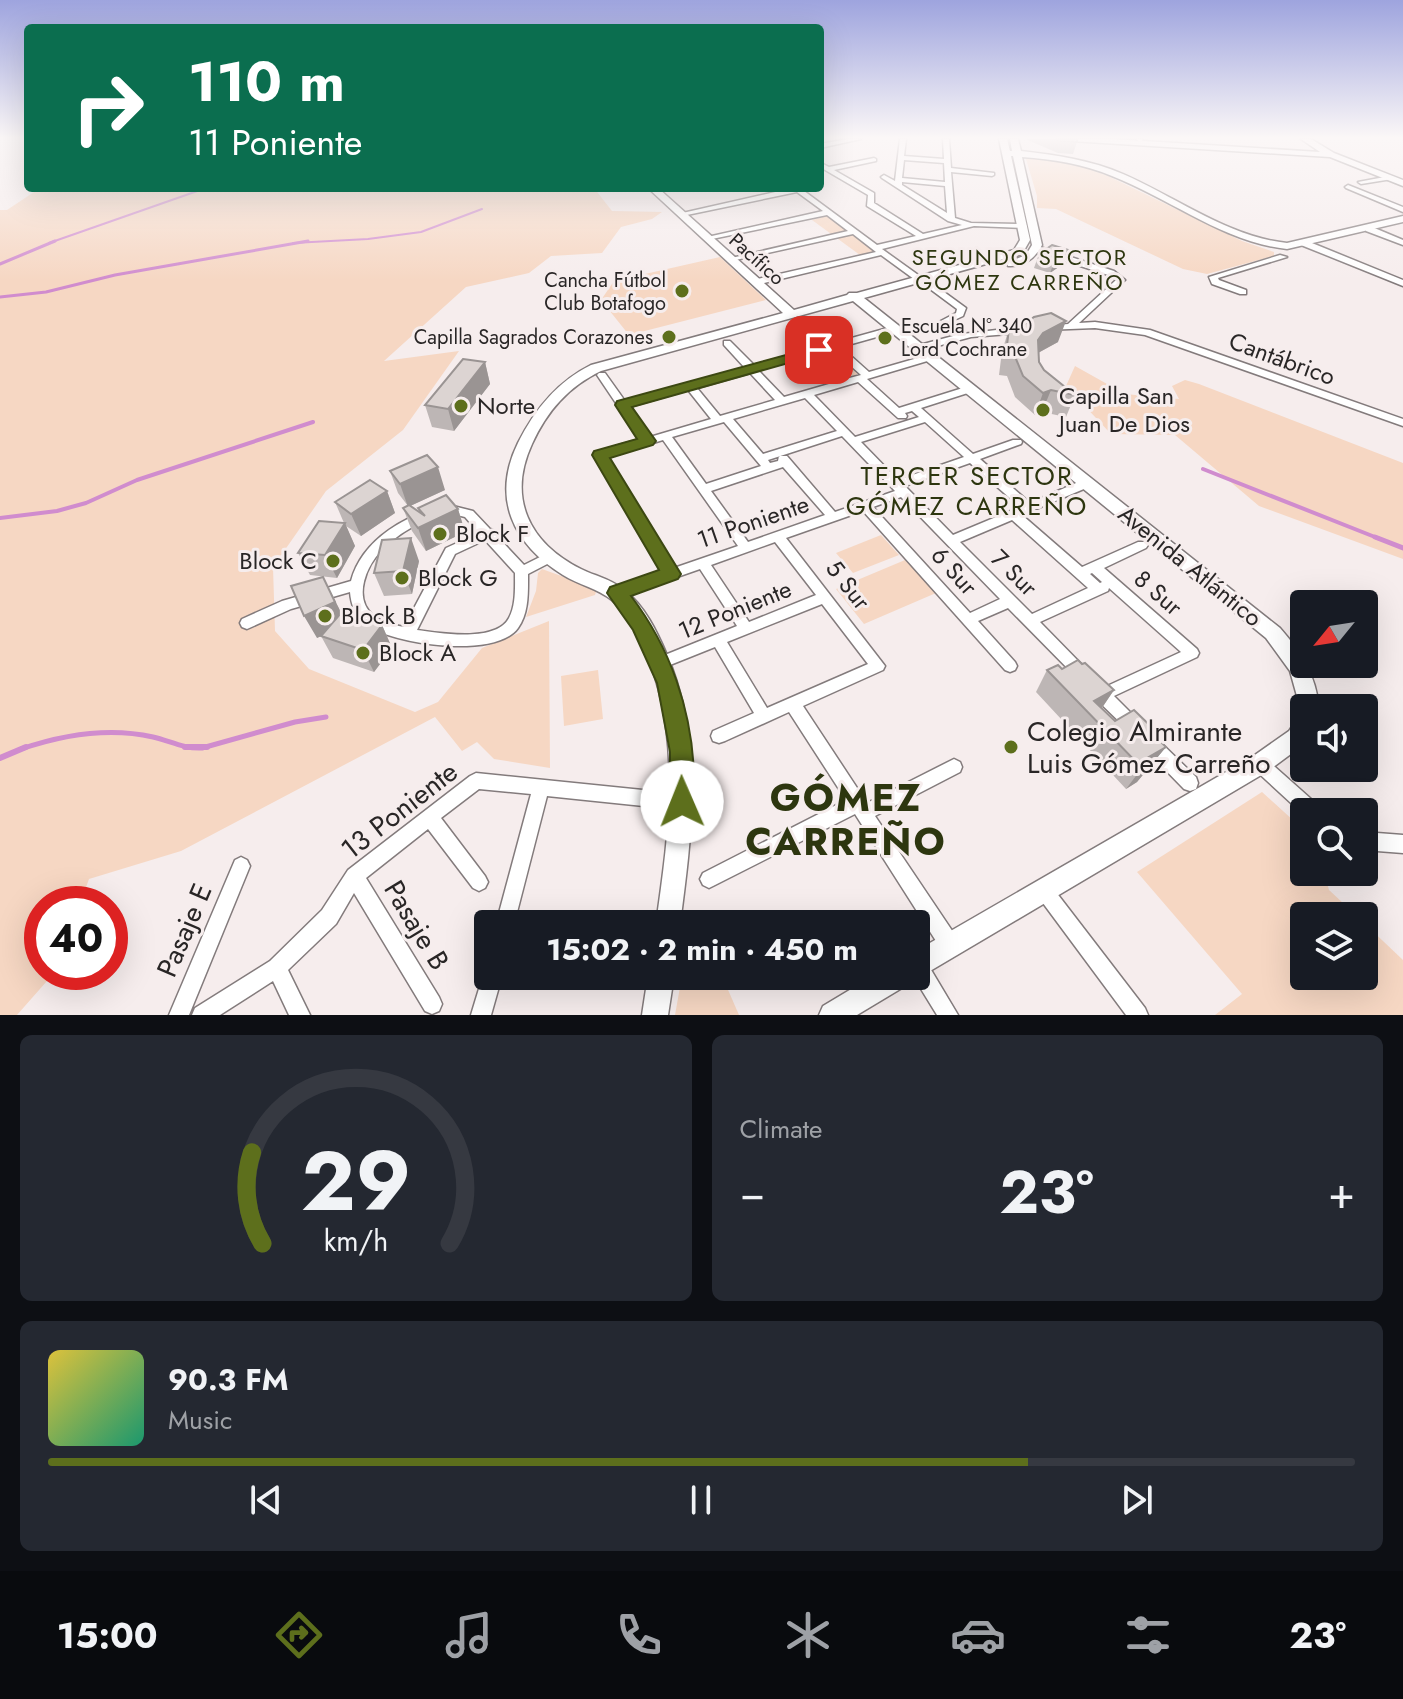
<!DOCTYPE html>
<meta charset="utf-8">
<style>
:root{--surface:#171b24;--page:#242831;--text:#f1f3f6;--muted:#9ea1a6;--line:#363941;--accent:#5d6f1c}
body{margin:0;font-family:Jost,sans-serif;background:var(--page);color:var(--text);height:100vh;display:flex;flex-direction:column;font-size:30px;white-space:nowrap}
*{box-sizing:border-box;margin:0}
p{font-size:26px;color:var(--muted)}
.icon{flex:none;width:44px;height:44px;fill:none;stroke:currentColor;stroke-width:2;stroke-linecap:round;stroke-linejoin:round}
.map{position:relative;height:1015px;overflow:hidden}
.side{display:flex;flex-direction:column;gap:20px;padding:20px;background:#0d0f14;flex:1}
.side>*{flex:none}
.banner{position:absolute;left:24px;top:24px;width:800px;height:168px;border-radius:8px;box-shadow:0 8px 32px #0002;background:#0b6e4f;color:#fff;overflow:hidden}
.needle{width:52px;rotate:240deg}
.buttons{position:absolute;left:1290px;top:590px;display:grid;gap:16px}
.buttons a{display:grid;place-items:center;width:88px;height:88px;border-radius:8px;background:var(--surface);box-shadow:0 8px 32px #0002;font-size:40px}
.speed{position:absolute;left:24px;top:886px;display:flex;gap:16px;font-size:40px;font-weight:700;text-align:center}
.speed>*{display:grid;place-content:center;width:104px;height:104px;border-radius:50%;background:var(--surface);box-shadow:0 8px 32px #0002;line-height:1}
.speed .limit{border:12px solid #d22;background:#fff;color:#111}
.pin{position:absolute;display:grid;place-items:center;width:68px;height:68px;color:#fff;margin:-34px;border-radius:16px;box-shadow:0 4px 12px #0006}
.me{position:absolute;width:88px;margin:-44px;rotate:359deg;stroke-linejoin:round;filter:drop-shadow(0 0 6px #0008)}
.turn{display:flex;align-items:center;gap:28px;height:168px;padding:0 32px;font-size:36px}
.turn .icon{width:104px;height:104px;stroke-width:2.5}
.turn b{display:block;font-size:56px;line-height:68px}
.big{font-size:60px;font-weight:700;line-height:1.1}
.side .widget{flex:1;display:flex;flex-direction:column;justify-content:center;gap:12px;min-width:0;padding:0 28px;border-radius:12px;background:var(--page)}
.side .dial{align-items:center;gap:0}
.dial svg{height:208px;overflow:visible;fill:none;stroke:var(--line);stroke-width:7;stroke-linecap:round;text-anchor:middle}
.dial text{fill:var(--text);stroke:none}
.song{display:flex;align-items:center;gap:24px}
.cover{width:96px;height:96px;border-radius:12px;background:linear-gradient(135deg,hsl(50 70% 55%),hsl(160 70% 35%))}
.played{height:8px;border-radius:4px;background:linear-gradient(90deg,var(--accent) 75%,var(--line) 75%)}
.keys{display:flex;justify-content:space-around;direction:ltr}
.heat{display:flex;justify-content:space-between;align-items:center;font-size:44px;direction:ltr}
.side .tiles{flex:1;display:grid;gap:20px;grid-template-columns:1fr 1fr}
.widget:last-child{grid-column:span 2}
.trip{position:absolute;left:474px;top:910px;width:456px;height:80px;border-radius:8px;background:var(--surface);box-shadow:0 8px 32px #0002;font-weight:700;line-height:80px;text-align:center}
.menu{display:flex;height:128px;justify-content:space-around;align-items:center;background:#090b0e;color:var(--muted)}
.menu .icon{width:56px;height:56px}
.menu .selected{color:var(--accent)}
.menu b{font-size:36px;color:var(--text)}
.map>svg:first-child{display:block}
.green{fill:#f6d7c3}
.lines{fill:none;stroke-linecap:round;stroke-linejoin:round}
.stream-far4{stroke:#d08cce;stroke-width:2}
.stream-far3{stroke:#d08cce;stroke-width:3}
.stream-far2{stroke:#d08cce;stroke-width:4}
.stream-far1{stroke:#d08cce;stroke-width:5}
.stream{stroke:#d08cce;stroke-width:6}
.minor-casing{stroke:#837b7c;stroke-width:3}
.tertiary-casing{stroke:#837b7c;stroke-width:3}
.minor{fill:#fff;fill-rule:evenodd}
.tertiary{fill:#fff;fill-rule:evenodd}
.wall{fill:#bdb6b5}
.shaded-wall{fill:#9a9493}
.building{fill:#dcd4d2;stroke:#9a9493;stroke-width:2}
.route{fill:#5d6f1c;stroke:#3c4812;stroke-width:2}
.poi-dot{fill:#5d6f1c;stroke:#f6eded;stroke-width:3}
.labels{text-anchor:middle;stroke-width:6;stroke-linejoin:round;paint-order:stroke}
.far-street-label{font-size:20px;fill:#292626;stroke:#f6eded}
.far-poi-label{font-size:20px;fill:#292626;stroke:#f6eded;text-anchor:end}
.far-neighbourhood-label{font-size:22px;letter-spacing:2px;fill:#2d360f;stroke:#f6eded}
.street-label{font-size:24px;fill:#292626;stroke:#f6eded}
.poi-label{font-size:24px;fill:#292626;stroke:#f6eded;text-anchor:start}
.neighbourhood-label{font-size:26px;letter-spacing:2px;fill:#2d360f;stroke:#f6eded}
.near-poi-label{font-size:28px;fill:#292626;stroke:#f6eded;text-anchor:start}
.near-street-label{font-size:28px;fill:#292626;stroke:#f6eded}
.near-district-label{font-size:38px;font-weight:bold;letter-spacing:2px;fill:#2d360f;stroke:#f6eded}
</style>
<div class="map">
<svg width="1403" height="1015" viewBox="0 0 1403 1015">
<rect width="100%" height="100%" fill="#f6eded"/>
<path class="green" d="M1031,158l47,7 30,11 134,65 32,11v4l-67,18 -24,-5 -127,-60 -19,-1v-12l-11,-37z
M40,188h554l18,23 50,1 -10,7 -31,8 -19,26 -51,3 -22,17 -63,14 -82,74 75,-10 -56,79 -77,61 -53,76 2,64 34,38 106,43 23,-10 44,-54 67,-27 1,147 -56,-9 -17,-17 -15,9 -27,-34 -254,134 -92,28 -9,25h-38v68l12,1 -37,42h-17v-805h7z
M827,216l49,35 -16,4 -48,-35z
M720,257l46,43 -137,35 -28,-35 13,-19z
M830,348l28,26 -18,6 -28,-26z
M1075,366l50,28 54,5 -7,-13 13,-6 14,4 204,79v96l-144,-53 -84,-71 -64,-1 -45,-48z
M881,535l18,20 -46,18 -17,-20z
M905,560l31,33 -72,31 -28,-35z
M542,569l55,20 -2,6 -69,22 10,-26 2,-18z
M598,670l5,49 -39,7 -3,-50z
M1262,792l42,38v42h20l5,18 28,26h-53v60h60v-53l39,37v55h-188l27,-21 -105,-122z
M682,976h40l17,39h-64z"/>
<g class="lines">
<path class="stream-far4" d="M49,243l157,-55
M293,243l75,-4 53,-7 61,-23"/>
<path class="stream-far3" d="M0,264l55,-23
M0,297l46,-5 69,-17 193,-34"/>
<path class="stream-far2" d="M1203,469l177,70
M0,518l57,-7 29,-8 51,-23 176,-58"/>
<path class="stream-far1" d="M1375,537l28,11
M21,749c41,-14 88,-22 132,-12 17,4 31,12 49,11l93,-26 31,-5"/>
<path class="stream" d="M185,747h22
M0,758l26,-11"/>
<defs>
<path id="minor" d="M848,139h13l-41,9v-4z
M900,139h6l-2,17 40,3 -1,-20h6l2,29 43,5v2l-2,1 -41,-4 4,46 16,5 52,1 4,2 -1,2 -52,-2 -92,23 39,28 1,2 -4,3 -37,-27 -125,30 -3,-1v-4l123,-28 -23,-18 -122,27 -4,-2 121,-28 -21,-16 -120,25 -4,-2 120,-27 -26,-19 -115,24 -4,-2 115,-26h7l77,57 39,-9 -49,-30 1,-11 -48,-28 1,-4 8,4 45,-9 2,1v2l-42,9 40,23v10l49,31 39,-9 -14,-4 -66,-43 -1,-1 3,-2 11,6zM904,160l40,3 1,19 -43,-4zM902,182l43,4 2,27 -45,-28z
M1136,139h6l1,1 -3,2z
M1390,176l2,1v2l-31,5 -3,-2z
M1348,185l55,22v5l-57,-24 -1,-1z
M1366,227h6l31,13v5l-37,-14z
M1301,241h6l96,39v6l-102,-41z
M1034,247h6l74,24 11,9 -46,43 16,-1 55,8 253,89v7l-258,-91 -50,-7 -50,2v-4l23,-2 48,-44 -8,-5 -74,-24z
M1280,255l7,2 -69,21 1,2 27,10v4h-6l-28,-10 -3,-7z
M929,281l37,27 -3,8 -15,7 14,11 60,-7 5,3 -5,3 -51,4 -52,14 -3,-1v-4l37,-10 -16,-13 19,-10 1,-4 -31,-23 -1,-2z
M895,326l3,1v4l-57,16 28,25 59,-17h6v4l-67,20 32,29 67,-21h8v4l-53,17 52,46 40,-14h8l1,2 -1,2 -41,15 50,44 53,-23h8l2,3 -2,3 -69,29 60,52 56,-25h8l2,3 -2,3 -42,20 93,81 2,4 -2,4 -83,39 24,24 3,5 -3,5 -5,2 -5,-2 -31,-30 -6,-10 2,-5 5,-1 7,3 76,-35 -72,-64 -1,3 -68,31 47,48 2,4 -2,4 -5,2 -5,-2 -69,-70 -30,13 37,41 2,4 -2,4 -5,2 -5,-2 -142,-159 -77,27 99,128 -2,4 -80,36 64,97 87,-44 6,3 2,5 -2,5 -85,44 82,122 2,7 -2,7 -7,2 -7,-2 -88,-138 -140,71 -6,3 -6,-3 -3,-6 3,-6 143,-73 -57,-88 -64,29 -6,2 -6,-2 -2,-5 2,-5 41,-18 -39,-66 -55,22 -5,-2 -2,-4 2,-4 82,-33 -37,-57 -83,29 -5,-1 -2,-4 2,-4 51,-17 -69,-117 2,-3 44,-13 -43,-64 2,-2h6l20,28 120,-33 -21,-23v-4h6l24,24zM832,349l29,26 -23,6 -28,-25zM802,358l27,26 -45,13 -26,-27zM750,373l25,27 -55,16 -23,-28zM858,382l40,36h8l1,-2 -2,-3 7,-2 7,6 -64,20 -41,-42zM688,390l23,29 -61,18 -21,-30zM805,398l32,33 -74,23 -30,-35zM724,422l37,44 -55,18 -34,-47zM925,422l39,35 -66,23 -37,-38zM842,436l53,55 -60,21 -48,-56h-8l-1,5 -8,2 -2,-3zM663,440l75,106 -64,22 -67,-111zM970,463l50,44 -67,28 -48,-49zM783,467l42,48 -77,27 -37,-51zM901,497l99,102 -30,14 -97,-106zM1012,520l76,68 -56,26 -72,-72zM775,542l41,53 -67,27 -38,-57zM1092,573l10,9 -2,1 -10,-9zM822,604l46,60 -101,44 -40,-66z
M449,505l24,6 17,18 3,1 2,4 29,31 26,-13 5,2 1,3 -1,3 -27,14c0,18 1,39 -10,54 -22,31 -126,17 -153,-4 -10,-8 -14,-20 -15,-32l-59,17 -44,20 -5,-2 -2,-4 2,-4 40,-18 69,-20c11,-42 57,-68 98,-76zM449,513l16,4 14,16 -33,15 -42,79c-10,-2 -21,-4 -30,-11 -22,-17 -8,-51 9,-67 17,-17 42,-31 66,-36zM485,540l30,33c0,15 1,32 -6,45 -13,25 -70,15 -92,12l38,-76z
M1151,737l6,2 39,38 2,6 -2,6 -6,2 -6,-2 -39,-40 -2,-5 2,-5z
M1260,756l6,3 53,47 2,6h-17v3l-50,-46 -2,-5 2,-5z
M476,773l206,21 6,2 2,6 -2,6 -6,2 -135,-14 -33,128h-18l35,-130 -52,-5 -38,29 44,58 3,6 -3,6 -6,3 -6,-3 -45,-59 -62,49 73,119 3,7 -3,7 -7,3 -7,-3 -71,-118 -18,31 -48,46 22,45h-21l-16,-34 -53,34h-28l3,-7 75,-47 52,-51 26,-40 122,-94z
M1364,832l39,3v18l-39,-3z
M241,857l6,3 3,6 -61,149h-20l66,-155z
M1043,880l6,3 96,125 3,7h-22l-89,-120 -3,-6 3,-6z
M916,956l8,2 34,57h-21l-24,-39h3z
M488,968v8h14l-11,39h-20l14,-46z"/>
<path id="tertiary" d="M999,139h8l3,12h2l-2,-12h8l3,12c34,4 70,9 102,23 53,23 105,63 164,69l116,-27v6l-116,27c-64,-7 -116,-50 -175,-73 -29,-12 -59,-17 -90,-19l20,88c-7,13 -17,22 -34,21v-4l18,-7 6,-10 -19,-89h-2l19,84 -8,14 -158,44 416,330c21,24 36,47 39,80h-15v7l-2,-1 -12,-43 -24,-33 -413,-337 -252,70c-33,16 -54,40 -69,73 -25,54 -3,99 49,125 14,7 30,10 43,21 21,16 33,42 43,65 37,87 25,178 13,269h-24c13,-92 27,-186 -11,-274 -8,-19 -18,-37 -33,-50 -15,-12 -33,-15 -49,-25 -50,-31 -72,-77 -45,-132 17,-34 39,-61 73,-78l192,-52 -135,-125h10l136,122 53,-15 2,-2h8l157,-43 6,-10z
M1067,139h45l208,13 -19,-13h10l23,14 69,27v6l-73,-29 -259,-16z
M1304,717l-1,28 -35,26 -343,203 -9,4 -5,-2h5v-25l336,-194 37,-26 8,-12z
M648,976h26l-6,39h-26z
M873,976h38l-4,9 -50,30h-38l4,-9z"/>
</defs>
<use href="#minor" class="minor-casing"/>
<use href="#tertiary" class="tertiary-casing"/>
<use href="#minor" class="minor"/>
<use href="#tertiary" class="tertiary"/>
</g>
<path class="wall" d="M1025,139h52v3l-4,12 -15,-1z
M1039,254l24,10 -13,9 -16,-5z
M1009,329l49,13 -20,11 1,9 5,8 31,25 -9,22 -24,-5 -7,3 -20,-18 -8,-21 -8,-1 3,-24z
M485,362l5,22 -36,47 -22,-4 -7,-22z
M390,471l55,19 -35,16 10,7 -2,-5 40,1 7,23 -39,19 -14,-20 -9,-23 5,-2 -10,-13z
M387,491l8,22 -34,23 -15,-10 9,20 -18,32 -27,-3 -12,-22 46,-30 -9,-21z
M419,561l-7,33 -28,2 -10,-23z
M323,577l18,36 41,12 10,23 -18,24 -41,-14 -12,-22 -4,2z
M1047,670l67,20 -12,18 13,13 50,19 -3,3 4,4 -29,35 -11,7 -90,-97z"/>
<path class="shaded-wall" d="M1068,250l-5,14 -13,9 5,-13z
M1066,321l-8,21 -22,12 2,-14 5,-7z
M485,362l5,22 -36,47 -6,-22z
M1051,390l-9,22 -7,3 8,-22z
M438,467l7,23 -37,17 -8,-23z
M387,491l8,22 -34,23 -10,-22z
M458,509l7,23 -39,19 -8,-23z
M345,523l10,23 -18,32 -12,-23z
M411,538l8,23 -7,33 -9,-23z
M323,577l24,47 -30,14 -13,-22z
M382,625l10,23 -18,24 -11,-22z
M1114,690l-15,22 -5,-11z
M1165,740l-12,15 13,-8 -29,35 -11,7 16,-21 -1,-1 20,-25z"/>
<path class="building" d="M1055,139h22v3l-16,-1z
M1052,245l16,5 -13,10 -16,-6z
M1051,313l15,8 -23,12 -5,7 1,22 5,8 31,25 -24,-5 -8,3 -20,-17 -9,-22 -8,-1 3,-24 7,2 18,-14z
M463,359l22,3 -37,47 -23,-4z
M427,455l11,12 -38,17 -10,-13z
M370,480l17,11 -36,23 -16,-12z
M446,495l12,14 -40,19 -15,-20 6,-3 16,11 -7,-8z
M319,521l26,2 -20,32 -27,-2z
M411,538l-8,33 -29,2 8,-33z
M323,577l12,25 -31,14 -13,-30z
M341,613l41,12 -19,25 -42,-14z
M1078,660l4,4 3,-1 29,27 -20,11 21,20 19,-11 31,30 -4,2 5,5 -17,10 5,4 -12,7 -95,-98 11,-5 4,4z"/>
<linearGradient id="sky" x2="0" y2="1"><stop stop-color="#9ea4de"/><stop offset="0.49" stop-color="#fbf7f7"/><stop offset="1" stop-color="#fbf7f7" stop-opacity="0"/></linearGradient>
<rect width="1403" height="281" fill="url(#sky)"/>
<path class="route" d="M819,346l5,1v6l-192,54 24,34 -3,4 -43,13 71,116 -3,5 -47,17c39,51 61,114 63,179 1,12 2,24 -3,36l-9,4 -9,-4 -3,-9v-50l-13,-69 -24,-53 -26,-37 3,-6 49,-17 -67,-115 2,-4 43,-12 -22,-34 2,-4z"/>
<g class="poi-dot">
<circle cx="682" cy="291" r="8"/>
<circle cx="669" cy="337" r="8"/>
<circle cx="885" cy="338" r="8"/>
<circle cx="461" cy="406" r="8"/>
<circle cx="1043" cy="410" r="8"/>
<circle cx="440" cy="534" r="8"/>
<circle cx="333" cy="561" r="8"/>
<circle cx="402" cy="578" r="8"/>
<circle cx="325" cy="616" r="8"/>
<circle cx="363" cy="653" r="8"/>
<circle cx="1011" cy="747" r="8"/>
</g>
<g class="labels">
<g class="far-street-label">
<text transform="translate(757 259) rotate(42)" y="7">Pacífico</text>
</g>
<g class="far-poi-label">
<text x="666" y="287">Cancha Fútbol<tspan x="666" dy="23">Club Botafogo</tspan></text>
<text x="901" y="333" text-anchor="start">Escuela N° 340<tspan x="901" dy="23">Lord Cochrane</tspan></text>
<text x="653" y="344">Capilla Sagrados Corazones</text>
</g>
<g class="far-neighbourhood-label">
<text x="1020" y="265">SEGUNDO SECTOR<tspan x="1020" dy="25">GÓMEZ CARREÑO</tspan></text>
</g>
<g class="street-label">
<text transform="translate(1282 359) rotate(20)" y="8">Cantábrico</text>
<text transform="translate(753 522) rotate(-19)" y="8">11 Poniente</text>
<text transform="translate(1190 566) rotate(39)" y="8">Avenida Atlántico</text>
<text transform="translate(954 571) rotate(48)" y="8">6 Sur</text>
<text transform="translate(1014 573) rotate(45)" y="8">7 Sur</text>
<text transform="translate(848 585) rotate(52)" y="8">5 Sur</text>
<text transform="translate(1158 593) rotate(41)" y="8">8 Sur</text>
<text transform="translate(735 610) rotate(-22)" y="8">12 Poniente</text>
</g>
<g class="poi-label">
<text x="1059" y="404">Capilla San<tspan x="1059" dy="28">Juan De Dios</tspan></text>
<text x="477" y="414">Norte</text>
<text x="456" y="542">Block F</text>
<text x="317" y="569" text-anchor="end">Block C</text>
<text x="418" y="586">Block G</text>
<text x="341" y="624">Block B</text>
<text x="379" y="661">Block A</text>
</g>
<g class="neighbourhood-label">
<text x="967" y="485">TERCER SECTOR<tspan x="967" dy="30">GÓMEZ CARREÑO</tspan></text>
</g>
<g class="near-poi-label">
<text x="1027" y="741">Colegio Almirante<tspan x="1027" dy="32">Luis Gómez Carreño</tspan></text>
</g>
<g class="near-street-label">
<text transform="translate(399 810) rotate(-38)" y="10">13 Poniente</text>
<text transform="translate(417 925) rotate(59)" y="10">Pasaje B</text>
<text transform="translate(184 930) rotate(-67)" y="10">Pasaje E</text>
</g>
<g class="near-district-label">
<text x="846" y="811">GÓMEZ<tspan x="846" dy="44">CARREÑO</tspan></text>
</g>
</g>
</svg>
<div class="buttons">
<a><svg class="needle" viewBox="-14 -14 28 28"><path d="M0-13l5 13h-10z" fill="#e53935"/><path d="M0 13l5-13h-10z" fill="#9ea1a6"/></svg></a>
<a><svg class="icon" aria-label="sound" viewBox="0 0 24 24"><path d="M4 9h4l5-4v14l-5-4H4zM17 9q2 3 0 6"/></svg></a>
<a><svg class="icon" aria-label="search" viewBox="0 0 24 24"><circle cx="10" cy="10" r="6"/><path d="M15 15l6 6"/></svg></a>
<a><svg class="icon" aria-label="layers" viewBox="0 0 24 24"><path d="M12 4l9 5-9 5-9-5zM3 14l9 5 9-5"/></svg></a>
</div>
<div class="speed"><div class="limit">40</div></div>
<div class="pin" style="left:819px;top:350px;background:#d93025"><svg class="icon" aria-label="arrive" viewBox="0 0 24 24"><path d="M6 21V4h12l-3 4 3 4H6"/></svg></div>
<svg class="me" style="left:682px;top:802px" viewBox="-20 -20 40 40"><circle r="19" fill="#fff"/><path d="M0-13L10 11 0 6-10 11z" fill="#5d6f1c"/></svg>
<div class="trip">15:02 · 2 min · 450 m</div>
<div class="banner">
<div class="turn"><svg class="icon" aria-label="right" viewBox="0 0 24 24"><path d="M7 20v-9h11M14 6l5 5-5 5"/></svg><div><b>110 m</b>11 Poniente</div></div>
</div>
</div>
<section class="side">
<div class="tiles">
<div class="widget dial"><svg viewBox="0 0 100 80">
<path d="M14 69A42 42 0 1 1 86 69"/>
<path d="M14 69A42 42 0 0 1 10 34" stroke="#5d6f1c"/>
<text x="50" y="56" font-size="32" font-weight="700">29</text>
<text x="50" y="72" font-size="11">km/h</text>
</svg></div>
<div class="widget"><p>Climate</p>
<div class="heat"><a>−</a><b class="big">23°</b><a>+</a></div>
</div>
<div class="widget">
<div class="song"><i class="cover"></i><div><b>90.3 FM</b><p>Music</p></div></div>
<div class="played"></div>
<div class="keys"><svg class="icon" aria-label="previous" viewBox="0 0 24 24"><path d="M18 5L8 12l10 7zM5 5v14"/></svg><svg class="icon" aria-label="pause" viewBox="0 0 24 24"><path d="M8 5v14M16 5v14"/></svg><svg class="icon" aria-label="next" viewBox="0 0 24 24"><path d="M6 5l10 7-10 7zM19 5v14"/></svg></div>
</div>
</div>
</section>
<nav class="menu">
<b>15:00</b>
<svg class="icon selected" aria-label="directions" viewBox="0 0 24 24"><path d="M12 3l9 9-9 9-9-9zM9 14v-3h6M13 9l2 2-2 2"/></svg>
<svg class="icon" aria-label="music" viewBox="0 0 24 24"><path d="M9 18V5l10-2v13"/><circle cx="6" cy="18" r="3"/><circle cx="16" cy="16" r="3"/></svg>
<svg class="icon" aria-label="phone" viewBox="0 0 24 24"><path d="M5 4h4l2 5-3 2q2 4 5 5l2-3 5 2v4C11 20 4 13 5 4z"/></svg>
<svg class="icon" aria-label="climate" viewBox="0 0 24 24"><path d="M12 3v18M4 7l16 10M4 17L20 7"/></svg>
<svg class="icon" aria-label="car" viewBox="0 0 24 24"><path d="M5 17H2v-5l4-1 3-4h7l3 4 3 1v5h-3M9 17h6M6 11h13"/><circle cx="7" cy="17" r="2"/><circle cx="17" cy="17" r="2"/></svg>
<svg class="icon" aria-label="filters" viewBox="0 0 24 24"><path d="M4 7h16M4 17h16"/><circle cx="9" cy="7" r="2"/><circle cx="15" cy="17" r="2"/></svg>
<b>23°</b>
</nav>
